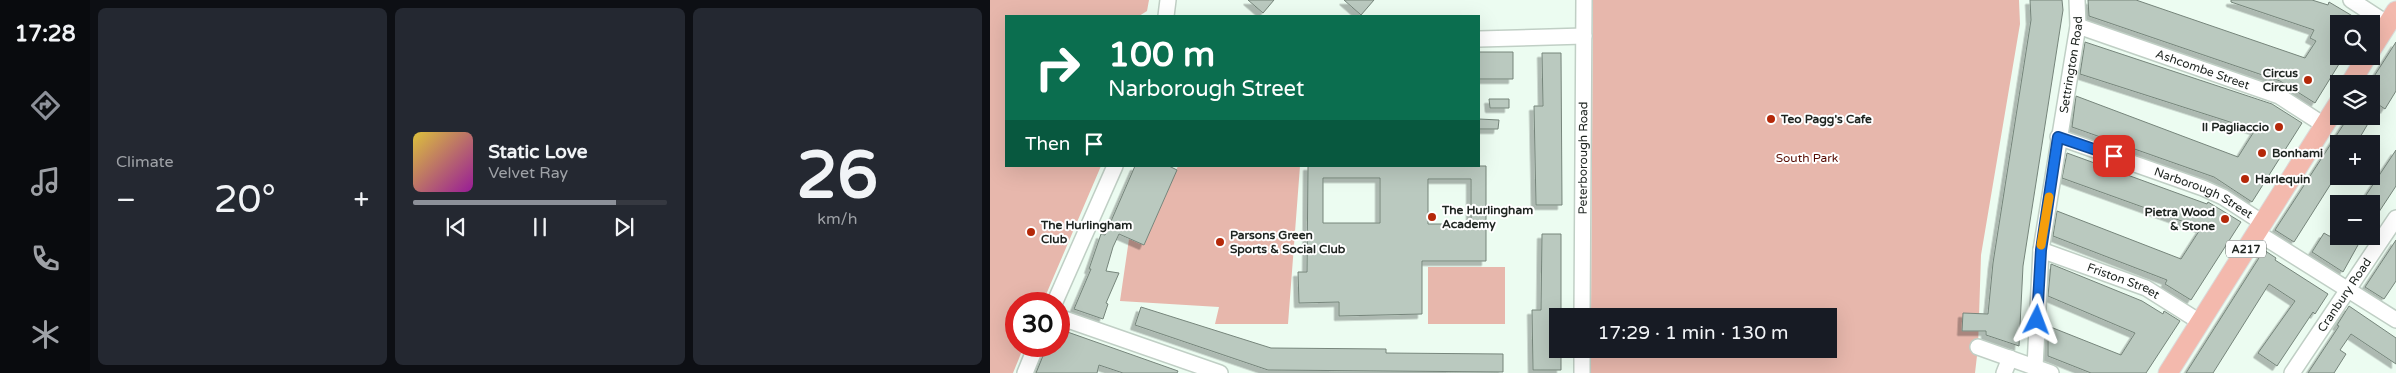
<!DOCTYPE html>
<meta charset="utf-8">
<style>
:root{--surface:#171b24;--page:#242831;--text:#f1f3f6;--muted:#9ea1a6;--line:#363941;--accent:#8c9099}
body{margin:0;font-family:"Varela Round",sans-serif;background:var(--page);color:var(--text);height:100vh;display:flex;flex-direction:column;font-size:19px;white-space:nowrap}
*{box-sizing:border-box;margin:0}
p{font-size:16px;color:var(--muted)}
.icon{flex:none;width:28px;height:28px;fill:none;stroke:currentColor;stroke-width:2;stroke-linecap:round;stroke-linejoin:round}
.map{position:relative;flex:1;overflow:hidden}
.sheet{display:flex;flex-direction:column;gap:8px;padding:8px;background:#0d0f14;width:900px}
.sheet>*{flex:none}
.guide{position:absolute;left:15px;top:15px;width:475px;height:152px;border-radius:0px;box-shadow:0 5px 20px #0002;background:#0b6e4f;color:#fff;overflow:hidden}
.fabs{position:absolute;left:1340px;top:15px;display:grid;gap:10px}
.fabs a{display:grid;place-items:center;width:50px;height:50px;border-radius:0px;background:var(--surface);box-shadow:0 5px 20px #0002;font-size:25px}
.speed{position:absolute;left:15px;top:292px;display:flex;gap:10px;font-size:25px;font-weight:700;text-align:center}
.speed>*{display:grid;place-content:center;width:65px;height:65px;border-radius:50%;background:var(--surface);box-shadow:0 5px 20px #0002;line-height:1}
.speed .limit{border:8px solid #d22;background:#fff;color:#111}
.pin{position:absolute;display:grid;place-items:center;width:42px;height:42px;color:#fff;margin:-21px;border-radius:10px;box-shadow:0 2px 8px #0006}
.me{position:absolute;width:55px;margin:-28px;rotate:3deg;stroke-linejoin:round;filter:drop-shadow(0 0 4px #0008)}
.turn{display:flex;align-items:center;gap:18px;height:105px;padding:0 20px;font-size:22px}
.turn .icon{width:65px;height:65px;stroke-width:2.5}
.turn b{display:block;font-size:35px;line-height:42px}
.then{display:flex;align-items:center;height:48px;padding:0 20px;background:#0003;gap:10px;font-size:19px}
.big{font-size:38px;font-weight:600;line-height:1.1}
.sheet .card{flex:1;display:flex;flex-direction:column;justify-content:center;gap:8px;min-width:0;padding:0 18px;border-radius:8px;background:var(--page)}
.sheet .dial{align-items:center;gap:0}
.dial b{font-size:65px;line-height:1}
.song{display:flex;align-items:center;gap:15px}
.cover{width:60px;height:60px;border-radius:8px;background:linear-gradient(135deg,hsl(50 70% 55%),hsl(300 70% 35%))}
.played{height:5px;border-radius:2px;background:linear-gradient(90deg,var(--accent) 80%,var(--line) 80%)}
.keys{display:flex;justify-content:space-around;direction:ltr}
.heat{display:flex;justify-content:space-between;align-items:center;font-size:28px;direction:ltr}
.sheet .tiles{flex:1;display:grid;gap:8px;grid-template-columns:repeat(3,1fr)}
.trip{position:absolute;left:559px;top:308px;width:288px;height:50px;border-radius:0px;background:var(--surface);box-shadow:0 5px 20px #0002;font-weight:600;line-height:50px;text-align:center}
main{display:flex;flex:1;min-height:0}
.dock{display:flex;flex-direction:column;width:90px;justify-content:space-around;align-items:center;background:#090b0e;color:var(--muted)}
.dock .icon{width:35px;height:35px}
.dock .active{color:var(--accent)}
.dock b{font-size:22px;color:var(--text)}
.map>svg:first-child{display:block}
.green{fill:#e7b7ac}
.building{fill:#bac9bf;stroke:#76857b;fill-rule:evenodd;filter:url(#shadow)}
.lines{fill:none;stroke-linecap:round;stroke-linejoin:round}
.minor-casing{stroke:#c0cfc5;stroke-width:18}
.major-casing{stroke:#dbdcdb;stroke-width:21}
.minor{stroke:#fff;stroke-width:15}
.major{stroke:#f3b9ad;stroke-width:19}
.route-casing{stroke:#114b97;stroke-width:12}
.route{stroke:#1a73e8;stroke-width:9}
.slow{stroke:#f59e0b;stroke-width:9}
.poi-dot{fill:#b42809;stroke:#fff;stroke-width:2}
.labels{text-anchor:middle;stroke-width:4;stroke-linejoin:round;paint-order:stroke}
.shield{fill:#fff;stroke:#626663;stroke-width:1}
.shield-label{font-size:11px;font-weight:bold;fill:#1e2420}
.street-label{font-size:12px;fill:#1e2420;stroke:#fff}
.poi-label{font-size:12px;font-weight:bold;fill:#1e2420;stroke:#fff;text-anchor:start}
.park-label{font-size:12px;fill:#560a00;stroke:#fff}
</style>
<main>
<nav class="dock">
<b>17:28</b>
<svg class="icon active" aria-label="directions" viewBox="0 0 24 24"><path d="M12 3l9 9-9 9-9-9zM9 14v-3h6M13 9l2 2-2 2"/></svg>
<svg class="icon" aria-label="music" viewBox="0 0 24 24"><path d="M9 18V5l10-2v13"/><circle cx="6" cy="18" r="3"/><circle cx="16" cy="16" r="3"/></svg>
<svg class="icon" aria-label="phone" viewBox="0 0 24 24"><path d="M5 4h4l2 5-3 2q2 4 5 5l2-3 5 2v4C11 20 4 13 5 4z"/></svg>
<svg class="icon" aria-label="climate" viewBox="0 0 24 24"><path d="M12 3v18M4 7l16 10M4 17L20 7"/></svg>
</nav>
<section class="sheet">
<div class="tiles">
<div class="card"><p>Climate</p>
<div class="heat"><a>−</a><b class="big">20°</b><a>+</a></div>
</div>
<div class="card">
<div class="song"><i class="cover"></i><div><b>Static Love</b><p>Velvet Ray</p></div></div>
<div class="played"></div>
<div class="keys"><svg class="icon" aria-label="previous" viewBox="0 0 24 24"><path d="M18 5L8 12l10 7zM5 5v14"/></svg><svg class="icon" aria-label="pause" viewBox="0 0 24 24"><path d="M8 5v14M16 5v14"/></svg><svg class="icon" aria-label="next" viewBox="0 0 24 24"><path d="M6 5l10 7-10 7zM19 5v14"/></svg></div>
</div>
<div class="card dial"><b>26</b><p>km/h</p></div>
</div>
</section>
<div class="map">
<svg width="1406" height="373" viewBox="0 0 1406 373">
<defs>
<filter id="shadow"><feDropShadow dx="-4.5" dy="4.5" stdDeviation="0" flood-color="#0004"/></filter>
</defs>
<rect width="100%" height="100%" fill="#ecfcf1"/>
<path class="green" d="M0,0h159l-2,11 -8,5h-133v150h95l-59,138h-26v42h8l-11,27h-23z
M603,0h426l1,24 -39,231 -3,92 -3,26h-384v-24h237v-33h-237z
M188,166h122l-12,158h-73l4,-17 -99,-6 9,-62 15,6z
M438,267h77v57h-77z"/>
<path class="building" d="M258,0h26l-11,13z
M354,0h30l-13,15z
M1040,0h32l1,10 -40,256 -4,80 -33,-11v-4h-24l1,-18 25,1 5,-51 38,-243z
M1098,0h48l169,58 11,-17 -6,-3 4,-8 -83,-28v-2h81l16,5 1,-3 37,22h-27v32h5l-29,47 -35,-22 -191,-65z
M1095,42l187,62 30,19 -50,79 -38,-25 -142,-50 4,-31 162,61 17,-27 -175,-56z
M1406,42v49l-11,18 -6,-4 -23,39h-17v27l-45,71 -19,-12 74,-114h22v-35z
M489,52h34v27h-34z
M552,53h19l1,152h-26l-2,-99h9z
M499,99h20v9h-19z
M489,119l20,1 -1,9h-19z
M1406,150v36l-25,38v-20h-11z
M1077,153l140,51 1,-2 33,20 -50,78 -26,-16 2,-4 -114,-44 4,-25 124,48 20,-31 -139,-50z
M145,166h34l8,4 -33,75 -25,-11 -6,13 -7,24 13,2 -13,30 2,1 -5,15 -29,-10 17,-40h-2l12,-35 4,1z
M318,166h178v95h-64v53l-83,2v-14l-40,1 -1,-31h9zM333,178h57v45h-57zM438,179h43v45h-43z
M1334,233l5,3h34l-20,36 -31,-20z
M552,234h19v82h-3v33h3v21h-28l-1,-60h9z
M1406,240v41l-12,18 -19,-12z
M1274,250l12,8 -1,2 53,34 -13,20 -2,-2 -36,54 -19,-13 37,-52 -26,-17 -56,89h-27z
M1061,264l91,37 21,13 1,-3 16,10 -34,52h-55l-43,-17v-30l73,29 14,-22 -87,-37z
M1359,306l47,32v26l-45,-30 -11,16 6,4 -12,19h-26l31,-47 -2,-1z
M151,307l130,41 115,1v4l117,1v18l-235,-2 -133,-45z
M69,329l119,42 -1,2h-54l-24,-8 -2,8h-61l11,-27h12z"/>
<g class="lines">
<defs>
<g id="minor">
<path d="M1361,0l37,24"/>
<path d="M176,16l2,-16"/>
<path id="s1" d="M1088,26l201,70 45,29"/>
<path d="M489,39l105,-3"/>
<path id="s2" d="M1068,137l145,51 20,9 40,26"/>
<path d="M1266,232l140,88"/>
<path id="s3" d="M1051,250l105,38 54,34"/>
<path d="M64,304l61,-138"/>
<path id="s4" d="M592,316l2,-316"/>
<path d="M69,317l161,56"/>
<path d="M988,347l73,26"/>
<path id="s5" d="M1045,367l6,-117 37,-224 -1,-26"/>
<path d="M35,373l11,-27"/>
<path d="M592,373v-24"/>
<path d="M1014,373l6,-15"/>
<path id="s6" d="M1302,373l104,-155"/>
</g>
<path id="major" d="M1381,50l25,-39
M1360,84l17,-28
M1178,373l171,-271"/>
</defs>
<use href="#minor" class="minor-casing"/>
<use href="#major" class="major-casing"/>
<use href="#minor" class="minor"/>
<use href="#major" class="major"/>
</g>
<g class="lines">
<defs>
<path id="route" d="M1047,320l4,-70 17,-113 56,19"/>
</defs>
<use href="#route" class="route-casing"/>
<use href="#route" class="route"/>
<path class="slow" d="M1051,245l8,-48"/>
</g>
<g class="poi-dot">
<circle cx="1318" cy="80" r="5"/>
<circle cx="781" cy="119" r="5"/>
<circle cx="1289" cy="127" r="5"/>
<circle cx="1272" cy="153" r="5"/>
<circle cx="1255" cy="179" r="5"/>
<circle cx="442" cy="217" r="5"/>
<circle cx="1235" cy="219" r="5"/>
<circle cx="41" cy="232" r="5"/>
<circle cx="230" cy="242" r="5"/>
</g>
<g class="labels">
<rect class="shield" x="1236" y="240.5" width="40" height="17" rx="4"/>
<g class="shield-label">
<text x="1256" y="253">A217</text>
</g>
<g class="street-label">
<text dy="4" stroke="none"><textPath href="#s5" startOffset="305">Settrington Road</textPath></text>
<text dy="4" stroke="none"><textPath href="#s1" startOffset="132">Ashcombe Street</textPath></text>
<text dy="4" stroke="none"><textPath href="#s4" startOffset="158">Peterborough Road</textPath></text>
<text dy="4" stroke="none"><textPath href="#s2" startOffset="156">Narborough Street</textPath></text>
<text dy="4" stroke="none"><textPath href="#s3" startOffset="88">Friston Street</textPath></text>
<text dy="4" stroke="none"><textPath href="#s6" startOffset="94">Cranbury Road</textPath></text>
</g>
<g class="poi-label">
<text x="1308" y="77" text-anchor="end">Circus<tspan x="1308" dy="14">Circus</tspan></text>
<text x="791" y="123">Teo Pagg's Cafe</text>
<text x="1279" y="131" text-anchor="end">Il Pagliaccio</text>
<text x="1282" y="157">Bonhami</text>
<text x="1265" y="183">Harlequin</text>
<text x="452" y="214">The Hurlingham<tspan x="452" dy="14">Academy</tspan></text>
<text x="1225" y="216" text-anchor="end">Pietra Wood<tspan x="1225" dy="14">&amp; Stone</tspan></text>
<text x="51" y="229">The Hurlingham<tspan x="51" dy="14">Club</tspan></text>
<text x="240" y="239">Parsons Green<tspan x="240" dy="14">Sports &amp; Social Club</tspan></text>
</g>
<g class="park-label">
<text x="817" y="162">South Park</text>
</g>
</g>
</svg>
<div class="fabs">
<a><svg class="icon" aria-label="search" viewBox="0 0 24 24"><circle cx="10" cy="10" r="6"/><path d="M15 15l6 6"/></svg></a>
<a><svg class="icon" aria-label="layers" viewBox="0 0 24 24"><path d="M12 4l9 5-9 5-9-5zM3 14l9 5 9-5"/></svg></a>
<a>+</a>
<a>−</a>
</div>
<div class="speed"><div class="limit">30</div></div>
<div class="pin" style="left:1124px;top:156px;background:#d93025"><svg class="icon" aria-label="arrive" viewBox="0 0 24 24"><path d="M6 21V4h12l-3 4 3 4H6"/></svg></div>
<svg class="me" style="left:1047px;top:320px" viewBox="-20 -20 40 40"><path d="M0-17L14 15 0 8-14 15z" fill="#1a73e8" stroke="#fff" stroke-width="4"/></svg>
<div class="trip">17:29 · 1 min · 130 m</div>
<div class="guide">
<div class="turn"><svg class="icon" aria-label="right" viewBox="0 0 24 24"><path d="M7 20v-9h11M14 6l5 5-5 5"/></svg><div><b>100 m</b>Narborough Street</div></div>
<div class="then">Then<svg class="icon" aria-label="arrive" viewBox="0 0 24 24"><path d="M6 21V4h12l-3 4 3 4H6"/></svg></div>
</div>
</div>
</main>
